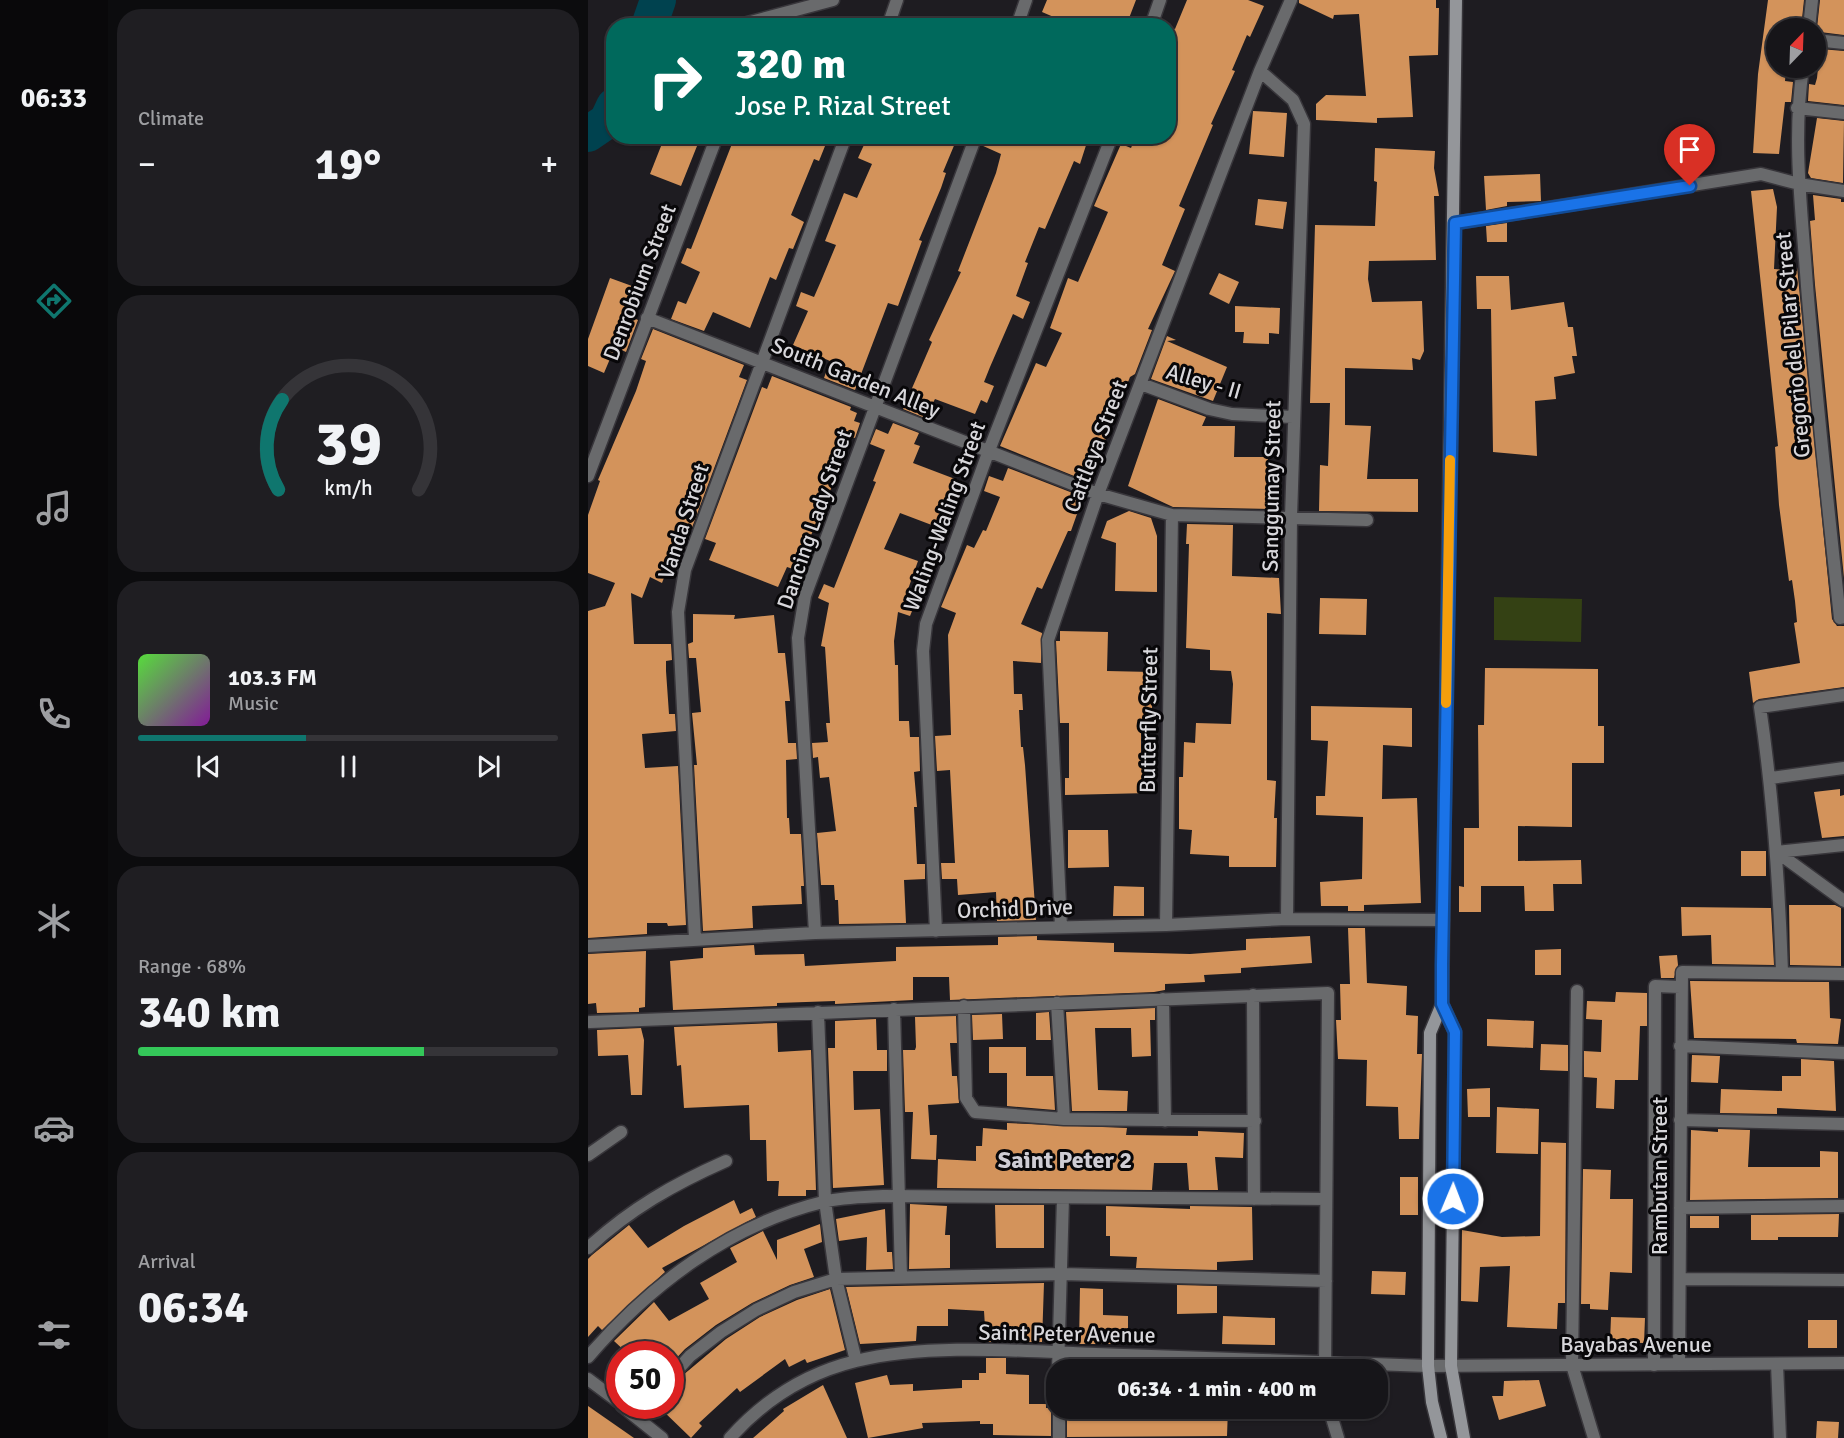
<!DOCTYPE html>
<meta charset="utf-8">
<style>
:root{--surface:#161519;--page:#1f1e22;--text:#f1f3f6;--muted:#9e9fa2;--line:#353438;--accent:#0f766e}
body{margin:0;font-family:Signika,sans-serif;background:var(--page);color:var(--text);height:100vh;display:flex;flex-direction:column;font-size:22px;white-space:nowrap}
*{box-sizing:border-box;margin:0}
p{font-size:20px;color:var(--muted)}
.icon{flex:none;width:33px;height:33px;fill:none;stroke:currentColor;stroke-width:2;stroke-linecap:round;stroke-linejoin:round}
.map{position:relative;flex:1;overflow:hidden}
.drawer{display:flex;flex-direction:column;gap:9px;padding:9px;background:#0c0c0e;width:480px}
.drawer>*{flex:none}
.top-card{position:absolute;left:18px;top:18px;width:570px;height:126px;border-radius:24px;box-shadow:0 2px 4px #0004,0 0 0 2px var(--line);background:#00695c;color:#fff;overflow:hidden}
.needle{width:39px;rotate:23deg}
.controls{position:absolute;left:1178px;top:18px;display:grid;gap:12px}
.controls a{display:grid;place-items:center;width:60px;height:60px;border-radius:50%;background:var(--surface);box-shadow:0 2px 4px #0004,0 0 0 2px var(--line);font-size:30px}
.speed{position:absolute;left:18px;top:1341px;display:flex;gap:12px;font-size:30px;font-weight:700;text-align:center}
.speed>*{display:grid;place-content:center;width:78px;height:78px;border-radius:50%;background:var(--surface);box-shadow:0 2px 4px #0004,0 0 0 2px var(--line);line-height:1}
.speed .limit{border:9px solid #d22;background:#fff;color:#111}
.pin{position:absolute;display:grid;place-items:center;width:51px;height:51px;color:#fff;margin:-62px -26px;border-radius:50% 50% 50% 0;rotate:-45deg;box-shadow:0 0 6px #0007}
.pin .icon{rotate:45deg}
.me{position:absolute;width:66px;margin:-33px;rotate:1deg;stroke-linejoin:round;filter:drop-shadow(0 0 4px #0008)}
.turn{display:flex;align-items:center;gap:21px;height:126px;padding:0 30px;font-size:27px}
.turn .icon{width:78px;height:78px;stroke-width:2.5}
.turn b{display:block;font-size:42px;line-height:51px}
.big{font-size:45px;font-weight:800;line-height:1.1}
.drawer .widget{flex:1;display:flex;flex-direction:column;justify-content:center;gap:9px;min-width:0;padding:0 21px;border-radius:24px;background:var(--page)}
.drawer .dial{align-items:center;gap:0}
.dial svg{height:156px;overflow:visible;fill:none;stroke:var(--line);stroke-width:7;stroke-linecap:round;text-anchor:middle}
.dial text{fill:var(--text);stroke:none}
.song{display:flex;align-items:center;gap:18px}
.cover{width:72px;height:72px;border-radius:9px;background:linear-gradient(135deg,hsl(110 70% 55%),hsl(290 70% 35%))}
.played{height:6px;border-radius:3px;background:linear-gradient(90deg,var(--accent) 40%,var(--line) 40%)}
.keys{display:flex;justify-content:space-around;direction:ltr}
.heat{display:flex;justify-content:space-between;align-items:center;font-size:33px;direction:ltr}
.charge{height:9px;border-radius:4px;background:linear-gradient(90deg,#34c759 68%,var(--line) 0)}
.trip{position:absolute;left:458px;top:1359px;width:342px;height:60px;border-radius:24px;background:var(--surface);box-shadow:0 2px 4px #0004,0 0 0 2px var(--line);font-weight:800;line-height:60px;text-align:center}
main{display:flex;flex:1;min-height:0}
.menu{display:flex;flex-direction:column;width:108px;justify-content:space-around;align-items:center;background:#09080a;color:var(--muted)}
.menu .icon{width:42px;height:42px}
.menu .active{color:var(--accent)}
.menu b{font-size:27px;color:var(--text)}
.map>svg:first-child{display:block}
.green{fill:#344114}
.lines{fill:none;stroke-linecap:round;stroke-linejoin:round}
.river{stroke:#00424f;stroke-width:36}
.building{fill:#d3935b}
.minor-casing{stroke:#38363b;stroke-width:15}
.tertiary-casing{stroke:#38363b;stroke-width:15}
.secondary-casing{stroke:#38363b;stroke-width:15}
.minor{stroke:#696a6c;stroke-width:12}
.tertiary{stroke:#696a6c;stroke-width:12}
.secondary{stroke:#94969a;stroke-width:12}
.route-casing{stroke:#114b97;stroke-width:15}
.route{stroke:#1a73e8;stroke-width:10}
.slow{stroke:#f59e0b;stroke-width:10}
.labels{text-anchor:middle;stroke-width:6;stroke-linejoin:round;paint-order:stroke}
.street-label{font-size:22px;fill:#d8d7db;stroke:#080709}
.neighbourhood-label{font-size:24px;font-weight:bold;fill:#cfcdd4;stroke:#080709}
</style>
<main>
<nav class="menu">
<b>06:33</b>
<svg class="icon active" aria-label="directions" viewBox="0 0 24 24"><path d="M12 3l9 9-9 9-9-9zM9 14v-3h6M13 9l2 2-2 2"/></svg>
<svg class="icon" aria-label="music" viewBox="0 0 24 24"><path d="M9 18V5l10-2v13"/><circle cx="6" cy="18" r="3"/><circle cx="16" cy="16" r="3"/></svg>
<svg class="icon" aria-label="phone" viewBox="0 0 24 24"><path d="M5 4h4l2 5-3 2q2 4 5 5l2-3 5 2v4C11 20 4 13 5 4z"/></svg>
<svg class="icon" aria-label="climate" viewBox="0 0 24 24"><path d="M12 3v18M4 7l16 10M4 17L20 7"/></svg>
<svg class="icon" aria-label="car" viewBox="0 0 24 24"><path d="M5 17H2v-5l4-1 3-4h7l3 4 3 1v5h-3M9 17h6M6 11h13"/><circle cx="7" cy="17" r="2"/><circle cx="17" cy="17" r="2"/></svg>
<svg class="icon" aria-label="filters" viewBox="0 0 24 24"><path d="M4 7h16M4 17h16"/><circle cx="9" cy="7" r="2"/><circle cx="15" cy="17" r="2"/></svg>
</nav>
<section class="drawer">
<div class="widget"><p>Climate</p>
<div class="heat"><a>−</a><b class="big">19°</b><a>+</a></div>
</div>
<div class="widget dial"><svg viewBox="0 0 100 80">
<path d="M14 69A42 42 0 1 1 86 69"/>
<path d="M14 69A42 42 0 0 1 16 23" stroke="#0f766e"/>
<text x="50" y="56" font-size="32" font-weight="700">39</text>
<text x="50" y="72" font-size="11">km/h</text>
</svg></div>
<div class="widget">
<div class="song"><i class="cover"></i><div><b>103.3 FM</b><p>Music</p></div></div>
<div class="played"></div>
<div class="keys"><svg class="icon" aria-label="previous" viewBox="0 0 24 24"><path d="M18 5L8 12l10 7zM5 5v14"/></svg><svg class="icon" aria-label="pause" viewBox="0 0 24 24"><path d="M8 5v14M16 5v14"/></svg><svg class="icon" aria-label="next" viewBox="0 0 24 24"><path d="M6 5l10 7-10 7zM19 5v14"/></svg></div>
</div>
<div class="widget"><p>Range · 68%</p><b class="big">340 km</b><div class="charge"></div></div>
<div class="widget"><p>Arrival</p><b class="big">06:34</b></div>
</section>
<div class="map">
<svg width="1256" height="1438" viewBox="0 0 1256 1438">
<rect width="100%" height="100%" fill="#1e1c21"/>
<path class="green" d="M906,597l88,2 -1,43 -87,-2z"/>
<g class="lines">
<path class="river" d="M61,26l9,-26
M0,134l19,-13 7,-15"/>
</g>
<path class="building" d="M459,0h89l-10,26h-73l3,-8 -14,-6z
M599,0h61l16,6 -14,31 -3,-2 -15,35 3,1 -24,53 2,1 -34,81 6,3 -23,56 13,6 -27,58 4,1 -17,44 -5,3 -41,105 -89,-36 36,-83 10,4 16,-34 -12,-5 18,-50 10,4 30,-70 -14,-6 27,-62 10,4 5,-12h32v-109l7,2z
M711,0h137v8h3l-1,47 -29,1 4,61 -36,1v5l-61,-3v-16l10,-9 40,1 -7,-82 -25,1 -1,4 -34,-16z
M1180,0h36l-3,28h-25v40h10l-1,13 8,1 -2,20h-6l-6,52 -26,-1 5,-79z
M1232,0h24v35l-24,-3 1,-4h-4z
M1232,49l24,2v54l-36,-4 1,-17 6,1 2,-7z
M665,111l34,2 -3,44 -35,-3z
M1229,118l27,3 -1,62 -32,-5 -3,-5z
M77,136h36l-20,50 -31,-12z
M147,136h94l-10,25 -5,-2 -23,56 13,7 -11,27 -4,-1 -13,32 -6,-3 -20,51 -37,-16 -9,19 -33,-12 7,-18 8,3 14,-32 -19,-9 6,-15 4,1z
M280,136h31l14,6 3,-6h42l-15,36 3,1 -5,15 -22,52 3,1 -24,65 -10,-3 -33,87 -31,-12 6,-17 -37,-16 15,-34 -12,-5 5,-14 13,5 7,-16 15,-36 -11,-4 19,-48 13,5 15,-34 -14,-6z
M396,136h105l-9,28 -6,-3 -29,68 -6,-2 -14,35 3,1 -12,33 14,6 -7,17 -10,-5 -23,53 -6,15 10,4 -7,17 -6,-3 -6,14 -40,-15 -10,19 -22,-9 29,-67 -3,-2 32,-68 -3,-1 38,-98 5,-19 -20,-9z
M787,148l60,3 -1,17 5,28h-5l2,64 -67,1 -1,18 4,23 50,-1 2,50 -4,9 -8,-2 1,12 -68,-2v57l26,1 -4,53h51v33l-99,-1 1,-46 8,1 2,-63h-20l5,-178 60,1 2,-44 -3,-1z
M952,174l1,27 -34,1v4l-21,4 -2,-34z
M1185,189l4,18 -3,62 23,2v-4l35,352 5,7h7v61l-85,12 -6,4 -4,-31 51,-9 -6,-40 3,-1 -2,-21 -3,-21 -3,1 -10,-76 -4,-58 3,-1 -27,-255z
M1225,195l28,4v3h3v376l-29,-293 -5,-64 5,-1z
M670,199l29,3 -4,27 -28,-4z
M919,223v19h-20l-1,-16z
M631,273l20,9 -10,22 -20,-10z
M888,276h33l2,34 53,-8 4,25h5l4,29h-5l3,17 -21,4 2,22 -21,2 2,55 -44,-4 -2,-143h-14z
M22,278l33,12 -10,28 5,2 -12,32 -11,-5 -11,26 -16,-7v-27z
M647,306l45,2 -1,26 -10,-1v11l-26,-1 1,-11h-9z
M65,329l91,36 -5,12 8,3 -57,153 -8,-3 -20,53 -12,-6 -8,21 -11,-5 3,51h37l1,16 -6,1v10l3,43h6l1,17 -34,3 3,34 33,-2 8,159 -18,1 -1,-3h-20v11l-59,4v-327l17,-5 10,-23 -27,-10v-58l12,-34 -2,-1 38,-89 10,-30 -5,-2z
M579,336l9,4 -9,1 60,26 -14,34 -62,-22z
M184,376l79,31 -1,3 7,3 -3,8 6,2 -5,15 -6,-2 -16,40 3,1 -27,63 -4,-2 -12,31 -6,-2 -9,20 -69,-27 7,-17 -11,-4 57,-152 5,2z
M570,399l48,18 -4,9h33l-1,31h34v37h7l-1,15 -101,-2 -45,-21z
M305,423l26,10 -5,11 6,2 -7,17 50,19 -6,15 -8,-3 -12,33 -37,-14 -16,36 34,12 -12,34 11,4 -7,17 -12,-4 -4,29 1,24h3l1,56h10l1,16h9l1,34 -6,1 3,35h-3l3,57h8v15l-21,1 2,43 -67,1 -1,-24h-3l-1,-15h-13l-4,-52 19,-2 -7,-54 -9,1 -2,-21 -5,1 -1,-15 16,-1 -2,-19h4l-5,-76 -4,-1 8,-43 -11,-5 6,-14 10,4 42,-106 -3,-1 12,-31 -15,-6 6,-15 12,5z
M420,468l75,29 -12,34h-3l-26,58 -5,-2 -16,37 21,9 -1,30 -28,-2 1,33h8l1,16h-4l2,37h2l2,18 11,155 -39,1 -1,-29 -38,3 -1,-16h-15l-1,-16h14l-5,-93 -13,1 -2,-35 16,-1 -3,-100 8,-22 -15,-6 26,-62 7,3 9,-18 3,1 14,-34 -16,-6 5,-15 14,5z
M541,511l22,7 6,18v56l-42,-1 1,-48 -15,-5 6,-17z
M599,524l46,1 -1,51 47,2 2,36 -14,-1v167l9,1 -2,37h3l-1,49h-47v-11l-39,-2 2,-24 -13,-1v-52h4l1,-35 11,1 1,-20 35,1 2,-40 -2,-13 -21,-1v-20l-24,-2 3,-104h-3z
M732,598l47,1 -1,36 -47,-1z
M105,614l42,1 -1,4 40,-4 4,38h7l5,48h-5l3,42h8l1,16 -11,1 1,58h2l1,16h11l3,52h-3l1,18 -50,2 1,22 -50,3 -9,-166h3l-5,-52 9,-1 -5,-54h-7l-1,-14 5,-2z
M472,631l48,1 -1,39 45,1v50h-11v41h4v15h4v15l-84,2v-17h4v-55h-9l-4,-82h4z
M897,668l113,1v57h6v37h-32v64l-54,-1v35l63,-1 1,24h-29l1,27h-29l-1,-25h-43v26h-22v-26l5,1v-59h15l-1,-103h6z
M723,706l101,2v39l-29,-2 -1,54 35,-1 4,105 -57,2v6h-16v-5h-27l-1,-24 42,-3 1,-62 -47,-2v-19h9l3,-55 -17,-1z
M1252,789v7l4,-1v41l-22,2 -8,-46z
M480,830h40l1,37 -41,1z
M1153,851h25v25h-25z
M526,886l30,1v29h-31z
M1201,905h46l6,3v58l-51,-1z
M1093,907l90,1 3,57 -62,-1 -1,-29 -29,1z
M760,928h17l2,55 40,3 -1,29 12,1 -1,38h5l-3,85h-20l-1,-32 -32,-1 1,-46 -29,-1 -2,-39h5l-1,-36h10z
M449,936v4l77,3v9l76,2 56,-4v-11l64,-3 2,27 -71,5v5l-37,2 1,7 -40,2v6l-11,2 -204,8 -1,-23h-36v23l-78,4v-3l-58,2v3l-104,4 -3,-49 33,-3v-10l51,-3 1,10 49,-1 1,12 91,-5v-14l102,-2v-8z
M973,949v26h-26v-25z
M58,951l-1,56 -6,1v4l-42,1 -1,-10 -8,1v-50z
M1089,955l1,10 -4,13h-13l-2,-22z
M1102,981l139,1 1,36 11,1 -3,25 -41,-1 -1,-4 -102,-1z
M1028,992l31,1v33h-7l-2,54h-23l-1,29 -18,-1 1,-30 -13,-1v-26l17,1 1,-32 -16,-1 1,-18 28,1z
M567,1008v12h-5l1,36 -19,1 -1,-29h-36l3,62 30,1 -1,20h-55l-6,-99z
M461,1012l2,28h-15v-27z
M414,1014l1,25 -30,1 -1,-25z
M368,1016l1,27h-7l2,33h5l2,27 -31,2 2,30h7l-1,25 -25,-1 2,-47h-8l-2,-62h12l1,-3 -1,-30z
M288,1019l1,31h10v21h-34l1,39 26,-1 4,76 -51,3 -5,-140h7v-27z
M899,1019l47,2 -1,27 -46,-2z
M189,1023l1,29 33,-2 5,140h-10v6h-28l1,-15h-12l-1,-41h-16l-1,-35 -65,3 -3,-43 -4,1 -3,-39z
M53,1028l3,12 -2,55h-11l-3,-40 -30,1 -1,-26z
M953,1044l27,1v26l-28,-1z
M401,1047h37v29h27l2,34 -48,-4v-33h-18z
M1104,1055l28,1 -2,27 -27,-1z
M1213,1059l33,2 2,50 -59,-3v6l-57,-1 1,-24 61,2v-15h19z
M902,1088v29h-22l-1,-28z
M909,1107l42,2 -1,45 -42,-1z
M419,1123l120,5 -1,7 72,1v-5l46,2 -1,25 -28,-1 3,33h-29l-2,-27h-33l-2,27 -215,-2 1,-29 38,2v-15h6l1,-18 24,2z
M1130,1129l32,1 -2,37h72v-16l18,1v46l-148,2 1,-70 27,2z
M953,1142l25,1 -1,160h-7l-1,26 -50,-2 3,-61 -30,1 -2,35 -17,-1 1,-71 40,7 38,-1z
M995,1169l28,1 -1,29h23l-1,74 -22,-1 -2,38 -18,-1v-5h-9z
M812,1177h18v38h-18z
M146,1200l6,14 12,-6 4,9 -94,51 3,4 -63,58 -4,-4 -10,11v-78l4,-4 37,-30 19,23 36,-22z
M322,1204l37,2 -2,29h5v33l-41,1z
M407,1205h49v43h-48z
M518,1206l84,3v-3l62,1 1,53 -36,2v8l-81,-2 1,-11 -27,-1v-20h-4z
M297,1209l2,43h5l1,17 -27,1 1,-33 -28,4 -3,-22z
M1251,1214l-1,23h-60v3h-27v-25z
M1102,1216h29v12h-29z
M232,1224l2,18 -18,7 10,28 -24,8 -38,18 -36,22 -31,24 -15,16v-11h-42l-14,-13 40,-39 15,19 40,-22 -9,-16 37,-21 -7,-14 33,-17 14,29v-20z
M784,1271l34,1 -1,23 -34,-1z
M456,1283l-2,59h-56l-2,-31 -36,-2v17h-31l-1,15 -56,3 -14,-57z
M589,1285l40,1v27l-40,1z
M492,1288l23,1v26l25,1v28h-49z
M242,1289l15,61 -38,13 -2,-4 -16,8 -4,-8 -45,33 -3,-4 -38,35 3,3 -11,12 -33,-32h12v-20l56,-47 34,-22 37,-17z
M635,1316l52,2v27l-53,-1z
M1023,1317l34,1 -1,25 -34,-1z
M1220,1320h29v28h-29z
M398,1358h20v16l23,1v29h17v4h5v28l-58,-1v-11h-13v-3l-58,2 1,5 -55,10 -13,-55 32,-8 3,10 23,-1v7l49,-3v-8h17v-7h7z
M951,1380l7,26 -47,14 -7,-24h11l1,-15z
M235,1385l24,53h-94l31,-27 -1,-2z
M0,1406l46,32h-46z
M479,1408h161l-1,28 -160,1z
M1229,1421l22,1 -1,16h-22z"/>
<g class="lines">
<defs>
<path id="minor" d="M148,26l97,-26
M300,26l9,-26
M429,26l9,-26
M563,26l9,-26
M1221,28l3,-28
M1227,40l29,3
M1215,68c-11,72 -1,145 4,218 9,111 21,221 33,332l4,-1
M672,71l33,29 11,24 -13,393 -4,402
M1209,108l47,5
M867,223l306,-49 38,10 45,7
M59,318l451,176 74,21 195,5
M553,384l68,25 23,5 61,3
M0,476l129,-340
M1183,778l73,-10
M1189,852l67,49
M1189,852l67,-7
M578,925l6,-410
M473,927l-13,-287 50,-146 162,-423 31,-71
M348,931l-13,-280 3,-27 62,-171 124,-317
M227,933l-17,-295 7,-42 171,-460
M107,939l-17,-327 7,-42 161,-434
M0,946l227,-13 351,-8 121,-6 156,1
M1194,971c-3,-89 -9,-176 -22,-264l84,-12
M989,991l-5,374 22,73
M665,995l1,204
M575,999l2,122
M469,1003l7,116
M376,1006l2,92 9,14 89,7 191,2
M306,1009l7,268
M230,1012l7,189 11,78 20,82
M2,1022l738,-29 -3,377
M1092,1046l164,7
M1092,1120l164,4
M0,1155l33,-23
M1092,1208l164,-2
M0,1248c42,-39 86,-64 138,-87
M1092,1279l164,1
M0,1357c62,-72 141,-132 235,-155 19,-5 40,-5 60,-6l443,3
M1091,1364l3,-392 162,2
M1189,1364l3,74
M1066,1365l1,-379 25,1
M470,1370l5,-172
M82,1378l20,-22 31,-24 35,-22 38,-18 42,-13 226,-5 264,7
M0,1379l32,24
M34,1406l40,32
M471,1408v30
M741,1408l9,30
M49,1416l9,-10
M142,1438c34,-38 77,-65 126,-77 73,-18 164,-10 240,-7 111,4 221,8 332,12"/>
<path id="tertiary" d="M840,1366l416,-3"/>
<path id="secondary" d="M854,1004l13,28 -4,334 13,72
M853,1438l-9,-36 -4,-36 2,-333 12,-29 14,-1004"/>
</defs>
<use href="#minor" class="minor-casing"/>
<use href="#tertiary" class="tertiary-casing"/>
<use href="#secondary" class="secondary-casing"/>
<use href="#minor" class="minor"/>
<use href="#tertiary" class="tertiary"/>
<use href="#secondary" class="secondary"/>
</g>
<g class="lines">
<defs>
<path id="route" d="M865,1199l2,-167 -13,-28v-39l13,-742 235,-37"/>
</defs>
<use href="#route" class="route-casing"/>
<use href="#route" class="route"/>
<path class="slow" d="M858,703l4,-243"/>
</g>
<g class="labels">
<g class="street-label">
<text transform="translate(51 282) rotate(-69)" y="8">Denrobium Street</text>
<text transform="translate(1204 345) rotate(-95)" y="8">Gregorio del Pilar Street</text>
<text transform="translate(268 377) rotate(22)" y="8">South Garden Alley</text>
<text transform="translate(616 381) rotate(16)" y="8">Alley - II</text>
<text transform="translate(507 446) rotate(-69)" y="8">Cattleya Street</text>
<text transform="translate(683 486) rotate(-89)" y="8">Sanggumay Street</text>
<text transform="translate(356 516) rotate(-70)" y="8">Waling-Waling Street</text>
<text transform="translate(226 519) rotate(-71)" y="8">Dancing Lady Street</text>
<text transform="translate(95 521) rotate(-72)" y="8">Vanda Street</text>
<text transform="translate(560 720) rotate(-89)" y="8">Butterfly Street</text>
<text transform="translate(427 908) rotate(-2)" y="8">Orchid Drive</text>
<text transform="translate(1071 1176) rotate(-90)" y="8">Rambutan Street</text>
<text transform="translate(479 1333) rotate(1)" y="8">Saint Peter Avenue</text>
<text x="1048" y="1352">Bayabas Avenue</text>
</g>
<g class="neighbourhood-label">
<text x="477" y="1168">Saint Peter 2</text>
</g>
</g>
</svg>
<div class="controls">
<a><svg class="needle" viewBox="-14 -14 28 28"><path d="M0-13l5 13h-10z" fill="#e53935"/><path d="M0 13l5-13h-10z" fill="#9e9fa2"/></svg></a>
</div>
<div class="speed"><div class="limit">50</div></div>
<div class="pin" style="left:1102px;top:186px;background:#d93025"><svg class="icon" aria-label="arrive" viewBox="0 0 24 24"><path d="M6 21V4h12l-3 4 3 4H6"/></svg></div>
<svg class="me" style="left:865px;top:1199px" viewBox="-20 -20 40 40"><circle r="17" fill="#1a73e8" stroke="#fff" stroke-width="3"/><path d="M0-11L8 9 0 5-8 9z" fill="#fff"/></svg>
<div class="trip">06:34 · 1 min · 400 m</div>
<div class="top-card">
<div class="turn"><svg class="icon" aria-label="right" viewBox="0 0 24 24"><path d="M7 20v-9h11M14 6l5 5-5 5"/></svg><div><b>320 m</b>Jose P. Rizal Street</div></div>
</div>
</div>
</main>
